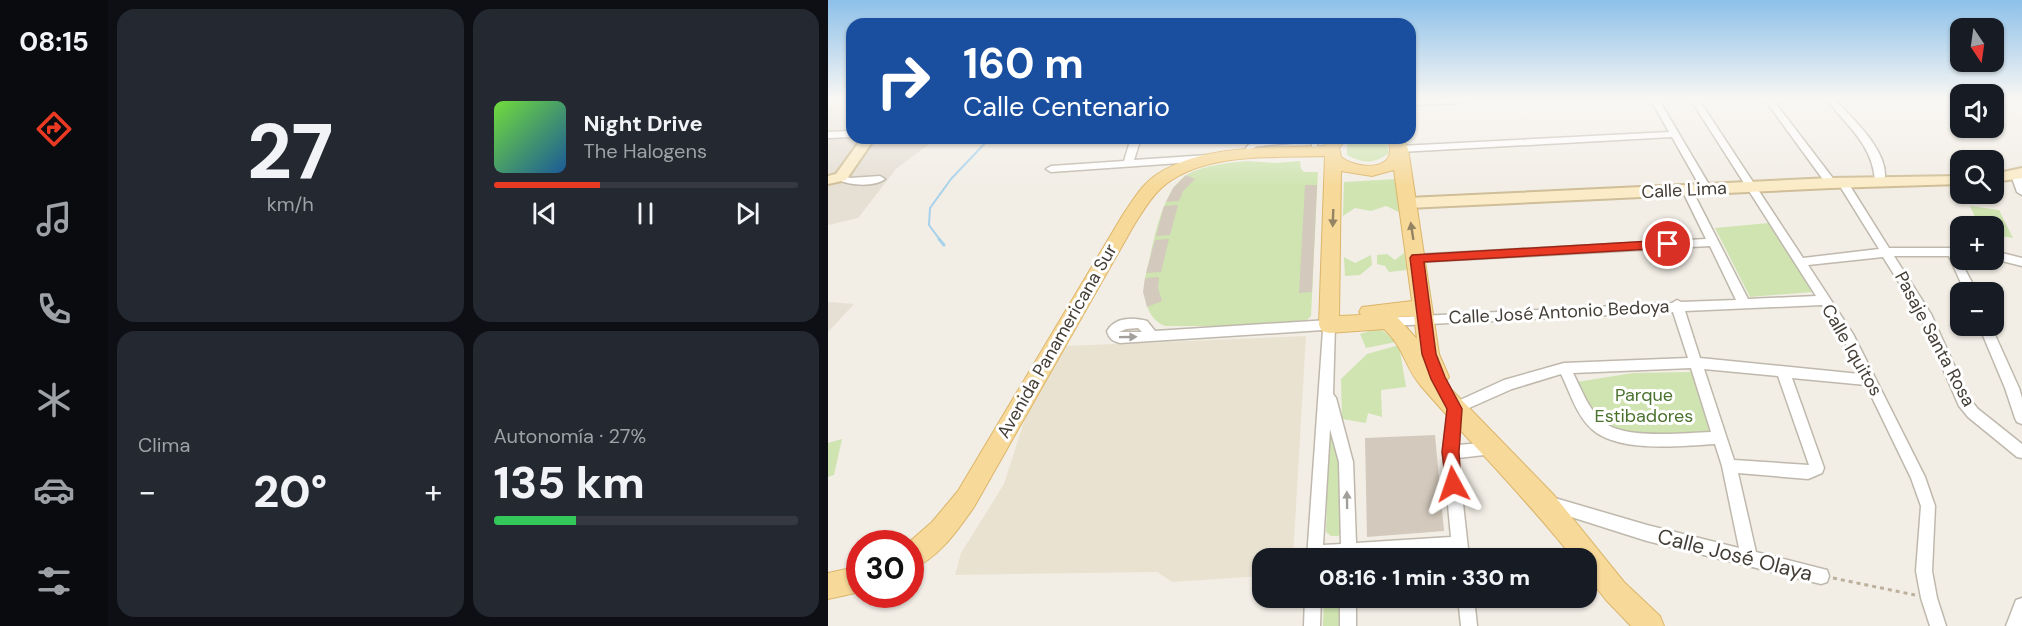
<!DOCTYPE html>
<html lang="es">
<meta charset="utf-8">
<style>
:root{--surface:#171b24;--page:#242831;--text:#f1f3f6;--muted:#9ea1a6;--line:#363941;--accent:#eb3a23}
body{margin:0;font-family:"DM Sans",sans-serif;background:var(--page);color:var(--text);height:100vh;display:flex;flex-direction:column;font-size:22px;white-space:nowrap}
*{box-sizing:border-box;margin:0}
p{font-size:20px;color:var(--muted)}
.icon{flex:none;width:33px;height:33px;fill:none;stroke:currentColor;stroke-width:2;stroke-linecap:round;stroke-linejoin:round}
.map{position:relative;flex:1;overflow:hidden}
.panel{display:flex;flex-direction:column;gap:9px;padding:9px;background:#0d0f14;width:720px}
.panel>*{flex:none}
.guide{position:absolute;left:18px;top:18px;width:570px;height:126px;border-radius:18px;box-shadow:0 2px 4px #0004;background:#1a4fa0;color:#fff;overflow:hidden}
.needle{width:39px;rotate:167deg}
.fabs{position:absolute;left:1122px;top:18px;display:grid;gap:12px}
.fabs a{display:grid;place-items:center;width:54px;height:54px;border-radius:12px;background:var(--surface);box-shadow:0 2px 4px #0004;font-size:30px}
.speed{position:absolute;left:18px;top:530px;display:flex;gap:12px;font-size:30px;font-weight:700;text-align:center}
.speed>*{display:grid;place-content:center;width:78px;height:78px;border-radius:50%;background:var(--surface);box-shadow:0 2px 4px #0004;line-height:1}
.speed .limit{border:9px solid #d22;background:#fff;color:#111}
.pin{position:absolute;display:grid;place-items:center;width:51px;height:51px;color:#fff;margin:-26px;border:3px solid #fff;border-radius:50%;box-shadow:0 2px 6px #0007}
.me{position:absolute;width:66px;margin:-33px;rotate:355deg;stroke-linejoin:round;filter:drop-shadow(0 0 4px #0008)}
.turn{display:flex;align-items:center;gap:21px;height:126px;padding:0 18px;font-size:27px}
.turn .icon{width:78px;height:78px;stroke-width:2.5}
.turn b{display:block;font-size:42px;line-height:51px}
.big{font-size:45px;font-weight:800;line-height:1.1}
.panel .widget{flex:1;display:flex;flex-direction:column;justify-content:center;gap:9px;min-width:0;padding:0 21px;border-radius:18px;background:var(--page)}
.panel .dial{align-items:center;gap:0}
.dial b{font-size:78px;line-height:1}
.song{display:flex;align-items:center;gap:18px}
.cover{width:72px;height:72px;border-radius:9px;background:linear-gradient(135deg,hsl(100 70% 55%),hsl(210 70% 35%))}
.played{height:6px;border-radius:3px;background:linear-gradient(90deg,var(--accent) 35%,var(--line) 35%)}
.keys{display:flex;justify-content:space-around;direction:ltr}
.heat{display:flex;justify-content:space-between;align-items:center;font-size:33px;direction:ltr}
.charge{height:9px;border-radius:4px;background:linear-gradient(90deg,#34c759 27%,var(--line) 0)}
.panel .tiles{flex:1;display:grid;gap:9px;grid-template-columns:repeat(2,1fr)}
.trip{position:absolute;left:424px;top:548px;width:345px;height:60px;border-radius:18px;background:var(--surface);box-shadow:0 2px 4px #0004;font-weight:800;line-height:60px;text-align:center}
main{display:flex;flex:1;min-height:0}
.tabs{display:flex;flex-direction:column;width:108px;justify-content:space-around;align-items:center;background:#090b0e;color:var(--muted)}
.tabs .icon{width:42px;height:42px}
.tabs .active{color:var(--accent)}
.tabs b{font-size:27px;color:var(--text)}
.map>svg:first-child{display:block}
.residential{fill:#e5dfd4}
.education{fill:#eae2d1}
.green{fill:#cfe4b1}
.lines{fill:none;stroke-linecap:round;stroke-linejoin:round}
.stream-far1{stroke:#a6d1eb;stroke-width:2}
.stream{stroke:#a6d1eb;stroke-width:3}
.building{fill:#d3c9bc}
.lane-casing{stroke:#bfb8ac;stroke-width:8}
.street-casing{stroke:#bfb8ac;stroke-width:3}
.secondary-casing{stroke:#cfbe98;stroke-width:4}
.primary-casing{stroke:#dbb56a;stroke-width:2}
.path{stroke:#bdb09b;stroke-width:3;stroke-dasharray:4 4;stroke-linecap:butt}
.lane{stroke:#fff;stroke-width:5}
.street{fill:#fff;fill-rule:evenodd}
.secondary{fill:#fbecc7;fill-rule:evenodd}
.primary{fill:#f7d999;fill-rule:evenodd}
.oneway{fill:#958463}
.oneway2{fill:#a29e9a}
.route{fill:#eb3a23;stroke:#992617;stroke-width:1.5}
.labels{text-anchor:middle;stroke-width:6;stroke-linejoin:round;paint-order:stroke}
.street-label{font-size:18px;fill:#443e36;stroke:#fff}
.park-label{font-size:18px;fill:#4a722d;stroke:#fff}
.near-street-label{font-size:21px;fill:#443e36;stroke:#fff}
</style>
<main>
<nav class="tabs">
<b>08:15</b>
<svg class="icon active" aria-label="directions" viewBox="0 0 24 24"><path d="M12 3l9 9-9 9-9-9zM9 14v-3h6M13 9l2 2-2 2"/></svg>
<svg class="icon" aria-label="music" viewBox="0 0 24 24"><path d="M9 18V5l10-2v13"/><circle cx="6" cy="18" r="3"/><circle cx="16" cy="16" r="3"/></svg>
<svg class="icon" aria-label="phone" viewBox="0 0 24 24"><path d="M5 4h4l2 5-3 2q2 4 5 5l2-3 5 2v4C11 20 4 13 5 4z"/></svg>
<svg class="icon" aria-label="climate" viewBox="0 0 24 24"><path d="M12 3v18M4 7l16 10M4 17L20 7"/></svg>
<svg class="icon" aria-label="car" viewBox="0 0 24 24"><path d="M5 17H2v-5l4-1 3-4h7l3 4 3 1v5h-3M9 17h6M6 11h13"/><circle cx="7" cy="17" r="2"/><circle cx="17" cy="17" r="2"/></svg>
<svg class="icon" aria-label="filters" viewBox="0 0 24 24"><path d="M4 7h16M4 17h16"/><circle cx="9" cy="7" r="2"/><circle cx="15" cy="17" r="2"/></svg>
</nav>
<section class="panel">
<div class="tiles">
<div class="widget dial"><b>27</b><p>km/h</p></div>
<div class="widget">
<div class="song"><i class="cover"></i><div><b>Night Drive</b><p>The Halogens</p></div></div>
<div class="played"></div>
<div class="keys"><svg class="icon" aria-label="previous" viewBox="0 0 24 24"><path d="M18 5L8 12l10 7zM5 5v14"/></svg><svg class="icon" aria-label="pause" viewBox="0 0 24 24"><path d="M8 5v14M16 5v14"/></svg><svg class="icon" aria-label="next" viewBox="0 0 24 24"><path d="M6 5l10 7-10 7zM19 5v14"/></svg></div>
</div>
<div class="widget"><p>Clima</p>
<div class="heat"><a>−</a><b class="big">20°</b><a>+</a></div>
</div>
<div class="widget"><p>Autonomía · 27%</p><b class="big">135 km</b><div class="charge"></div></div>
</div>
</section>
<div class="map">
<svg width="1194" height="626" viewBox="0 0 1194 626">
<rect width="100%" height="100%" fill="#f2eee6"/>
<path class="residential" d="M0,100h24v38h85l-41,31 -38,49 -30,7z
M0,302l26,2 -26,28z"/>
<path class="education" d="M478,336l-13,222h-30v18l-91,6 -15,-10 -202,3 6,-22 43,-69 34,-106 11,-2 16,-30z"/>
<path class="green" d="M530,138h20l9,5 2,10c-15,11 -26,11 -42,2v-10z
M419,161l28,2 25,-2 1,8 3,3h14l-7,144 -4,4 -81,6h-61c-19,-7 -22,-31 -20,-48 8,-30 15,-88 43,-104 16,-9 41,-11 59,-13z
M568,179l5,34 -15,-7 -15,5 -16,-3 -12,8 1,-34z
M1142,206l29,4 14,28 -19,-3v-9h-15z
M941,223l43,69 -62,5 -35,-69z
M576,253l3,17 -18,2 -4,-6 -8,-2v-9l10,-1 8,6z
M543,255l1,10 -12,10 -15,1 -1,-19 11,6z
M548,329l6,1 14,12 -30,6 -6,-14z
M571,345l7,42 -25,3 1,27 -14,-4 -2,10 -24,-4 -1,-40 26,-25z
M864,372l20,68 -68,-1 -43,-11 -24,-46 56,-9z
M501,426l12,37 1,69 -4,4h-7l-5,-4z
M14,439l-8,36 -6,2v-34z
M496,597h15v29h-16z"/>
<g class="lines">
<path class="stream-far1" d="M112,240l-11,-15 1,-17 21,-29 39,-41"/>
<path class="stream" d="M111,239l5,6"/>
</g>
<path class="building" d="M358,175l9,4 -12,12 -4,10 -13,1 7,-14z
M477,185h12l-5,107 -13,1z
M350,205l-8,30 -14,1 8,-30z
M341,239l-8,33 -15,1 9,-33z
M331,277l-1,11 4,13 -15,6 -4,-15 2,-14z
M607,435l9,96 -77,6 -2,-99z"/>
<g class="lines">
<defs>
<path id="lane" d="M485,138l3,14
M416,155l6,-8 6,-3 55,-6"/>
<path id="street" d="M582,100h56l-4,3 -52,2z
M823,100h8l52,88 -1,2h-8l-30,-53 -272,15 -5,-3 5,-3 269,-14z
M863,100h8l104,158 76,-9 -41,-66 5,-3 4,1 42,67h71v12l17,32h-12l-16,-36h-55l37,58 38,84 9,11 44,35v14l-5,-1 -49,-40 -9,-11 -39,-90 -37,-59 -75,8 45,69 72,143 10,29 -3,65 5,27 9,28h-16l-9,-28 -5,-27 5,-65 -10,-28 -45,-93 -74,-7 32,90 -2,5 -14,6 -70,-6 18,79 71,18 2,6 -2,6 -6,2 -174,-43 -104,-33 -2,-5 2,-5 5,-2 99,29 92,23 -17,-82 -7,-22c-33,2 -95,9 -122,-14 -16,-13 -23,-38 -32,-56l-49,15 -52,23 -2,33 35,-3 5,2 2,4 -2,4 -5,2 -35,4 11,100h-16v-6l-94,6h-52l16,-228 -203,13c-7,-2 -11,-4 -13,-12 8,-14 26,-14 40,-10l8,10 174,-11 4,2 2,3 -2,69 3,4 17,64 3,81 95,-6 -8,-85 6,-47 55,-25 60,-17 124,-5 -15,-46 -285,14 -4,-2 -2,-3 2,-3 288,-15 5,-3 4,2 55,-2 -26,-54 -293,16 -4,-1 -2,-3 2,-3 293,-16 -24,-49 5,-3 5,3 56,109 68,-3zM994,305l22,35 16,34 -160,-16 -15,-47zM310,328l4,4h-23l7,-3zM863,368l20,64c-27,1 -88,8 -109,-11 -14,-12 -21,-33 -29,-48zM876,369l74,7 31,89 -75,-5zM502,429l9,33 2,82 -18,1z
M937,100h8l62,81v4h-8z
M999,100h8c18,19 57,54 49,83h-8l-1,-2c-2,-36 -28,-55 -48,-81z
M24,131v6l-24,1v-6z
M303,138h10l-7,22 74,-5 5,3 -5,3 -157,11 -5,-3 5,-3 73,-5z
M1188,172l4,1 2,5v17l-5,-3 -6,-17z
M13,174l9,4 30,-2 5,3c-10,8 -36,7 -48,0v-4z
M1166,251l28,7v8l-28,-7z
M1151,326h12l28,62 3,10v26l-5,-2 -2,-4 -10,-30z
M477,597h16l-1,29h-16z
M512,597h16v29h-16z
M630,597h16l3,29h-16z
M1194,598v28h-16l10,-26z"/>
<path id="secondary" d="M34,138h13l-29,42 -18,4v-8l8,-2z
M1194,168v10l-28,4v-8z
M1132,176v8l-129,4 -423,20 -7,-5 7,-5 423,-20z"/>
<path id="primary" d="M503,138h16l-8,10 2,9c18,14 61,14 46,-19h16l5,11 31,205 10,23 -4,6 108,111 71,88 36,34 4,10h-33l-25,-26 -19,-24v-18h-14c-48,-61 -102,-114 -152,-172 -16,-18 -17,-39 -37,-57l-55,4 -7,-2 -3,-6 6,-169c-51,2 -117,-4 -159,28 -14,11 -23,27 -32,41l-160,282c-17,24 -35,51 -64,63v-27h-2l24,-21 26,-31 163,-273c10,-15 20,-33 35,-43 48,-31 114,-27 168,-29zM566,170l18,131 -50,6 -3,5 2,3 -22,1 2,-145 31,5zM586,316l3,23 -20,-22z
M32,566v26l-32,7v-26z"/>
</defs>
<use href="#lane" class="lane-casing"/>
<use href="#street" class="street-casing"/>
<use href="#secondary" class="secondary-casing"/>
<use href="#primary" class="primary-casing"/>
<path class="path" d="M1005,578l82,17"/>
<use href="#lane" class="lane"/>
<use href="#street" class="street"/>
<use href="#secondary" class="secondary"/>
<use href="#primary" class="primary"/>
</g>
<defs><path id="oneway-solid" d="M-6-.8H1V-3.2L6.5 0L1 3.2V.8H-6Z" transform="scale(1.5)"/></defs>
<g class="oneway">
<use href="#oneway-solid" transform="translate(505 218) rotate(92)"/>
<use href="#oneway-solid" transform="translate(584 231) rotate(-99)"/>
</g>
<g class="oneway2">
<use href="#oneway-solid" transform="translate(300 337) rotate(-1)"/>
<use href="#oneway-solid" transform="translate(519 500) rotate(-91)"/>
</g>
<linearGradient id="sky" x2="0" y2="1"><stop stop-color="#8dc0e9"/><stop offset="0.53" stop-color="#f9f7f4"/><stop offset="1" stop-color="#f9f7f4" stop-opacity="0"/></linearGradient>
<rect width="1194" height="187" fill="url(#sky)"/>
<path class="route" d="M840,240l6,4 -6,4 -244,14 12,92 9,23 17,32 -3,43 2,32 -2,5 -6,2 -6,-2 -5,-37 5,-43 -16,-30 -9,-25 -12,-96 2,-3z"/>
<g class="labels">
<g class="street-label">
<text transform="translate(856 190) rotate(-3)" y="6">Calle Lima</text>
<text transform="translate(731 312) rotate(-3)" y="6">Calle José Antonio Bedoya</text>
<text transform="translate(1107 339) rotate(62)" y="6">Pasaje Santa Rosa</text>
<text transform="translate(229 341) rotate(-60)" y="6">Avenida Panamericana Sur</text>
<text transform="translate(1024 350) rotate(60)" y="6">Calle Iquitos</text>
</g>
<g class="park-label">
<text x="816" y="401">Parque<tspan x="816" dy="21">Estibadores</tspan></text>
</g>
<g class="near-street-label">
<text transform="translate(907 555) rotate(14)" y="7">Calle José Olaya</text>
</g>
</g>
</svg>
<div class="fabs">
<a><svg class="needle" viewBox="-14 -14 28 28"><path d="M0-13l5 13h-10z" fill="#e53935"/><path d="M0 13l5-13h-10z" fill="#9ea1a6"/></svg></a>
<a><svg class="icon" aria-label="sound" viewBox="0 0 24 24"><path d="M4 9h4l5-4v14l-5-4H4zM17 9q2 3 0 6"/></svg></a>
<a><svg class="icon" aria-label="search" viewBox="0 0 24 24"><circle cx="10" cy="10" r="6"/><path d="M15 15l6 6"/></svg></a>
<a>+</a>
<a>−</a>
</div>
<div class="speed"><div class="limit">30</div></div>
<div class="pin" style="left:840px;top:244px;background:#d93025"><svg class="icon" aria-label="arrive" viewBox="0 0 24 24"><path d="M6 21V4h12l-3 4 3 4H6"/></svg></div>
<svg class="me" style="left:625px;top:484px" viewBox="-20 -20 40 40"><path d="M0-17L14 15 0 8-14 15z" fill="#eb3a23" stroke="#fff" stroke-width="4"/></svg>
<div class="trip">08:16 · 1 min · 330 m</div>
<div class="guide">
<div class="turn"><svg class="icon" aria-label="right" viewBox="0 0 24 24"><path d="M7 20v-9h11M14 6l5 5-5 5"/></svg><div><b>160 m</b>Calle Centenario</div></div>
</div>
</div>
</main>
